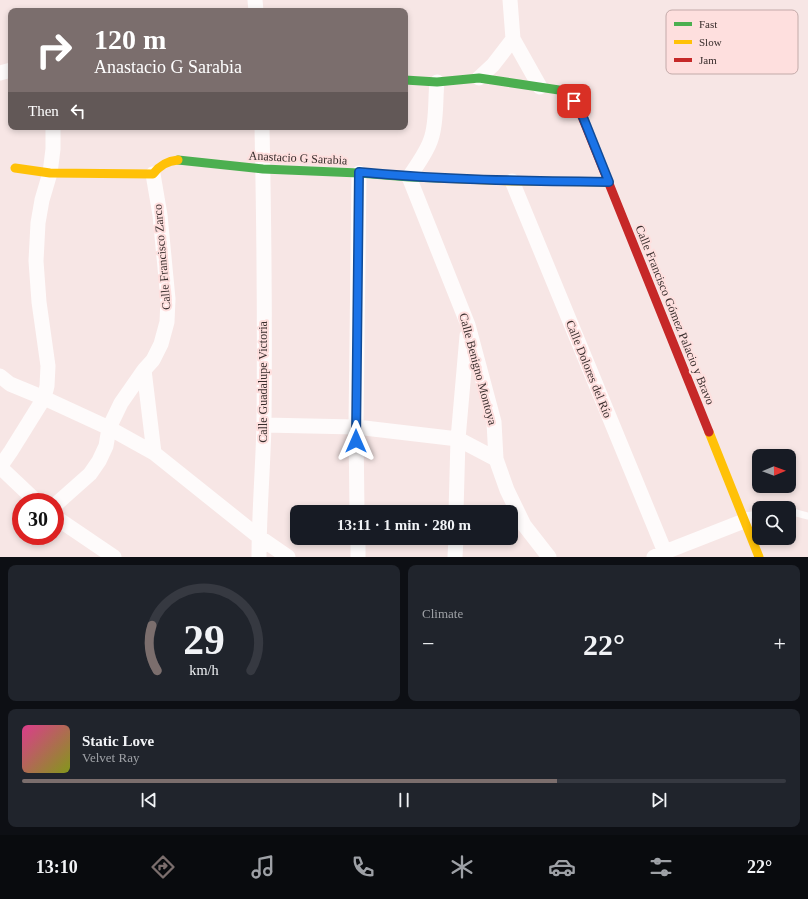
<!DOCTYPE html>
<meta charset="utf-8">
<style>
:root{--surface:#171b24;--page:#20242c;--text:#f1f3f6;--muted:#9ea1a6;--line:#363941;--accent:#7b6e6d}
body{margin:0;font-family:"Times New Roman",serif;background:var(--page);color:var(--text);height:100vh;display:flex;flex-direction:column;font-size:15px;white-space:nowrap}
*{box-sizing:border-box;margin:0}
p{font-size:13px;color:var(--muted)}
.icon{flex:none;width:22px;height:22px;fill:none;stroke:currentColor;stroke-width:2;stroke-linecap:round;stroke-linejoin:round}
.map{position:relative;height:557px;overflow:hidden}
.side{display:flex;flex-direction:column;gap:8px;padding:8px;background:#0d0f14;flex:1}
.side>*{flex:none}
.guide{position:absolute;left:8px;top:8px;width:400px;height:122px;border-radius:8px;box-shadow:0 2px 6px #0003;background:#7b6e6d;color:#fff;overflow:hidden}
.needle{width:26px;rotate:89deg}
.controls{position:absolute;left:752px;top:449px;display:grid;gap:8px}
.controls a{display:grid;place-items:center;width:44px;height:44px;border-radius:8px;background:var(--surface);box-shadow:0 2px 6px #0003;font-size:20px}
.speed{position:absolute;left:12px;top:493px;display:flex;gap:8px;font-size:20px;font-weight:700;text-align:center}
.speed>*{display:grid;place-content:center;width:52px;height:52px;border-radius:50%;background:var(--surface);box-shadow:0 2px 6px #0003;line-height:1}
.speed .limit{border:6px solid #d22;background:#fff;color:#111}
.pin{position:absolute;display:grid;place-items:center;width:34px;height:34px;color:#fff;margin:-17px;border-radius:8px;box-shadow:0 2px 6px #0006}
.me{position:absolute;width:44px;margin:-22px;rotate:0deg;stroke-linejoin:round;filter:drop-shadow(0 0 3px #0008)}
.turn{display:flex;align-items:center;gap:14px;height:84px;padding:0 20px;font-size:18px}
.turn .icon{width:52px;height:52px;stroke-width:2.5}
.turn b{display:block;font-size:28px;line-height:34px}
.then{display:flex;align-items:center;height:38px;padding:0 20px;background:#0003;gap:8px;font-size:15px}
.big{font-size:30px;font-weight:700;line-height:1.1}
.side .card{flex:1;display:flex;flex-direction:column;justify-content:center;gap:6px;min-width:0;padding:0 14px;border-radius:8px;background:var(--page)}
.side .dial{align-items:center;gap:0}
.dial svg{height:104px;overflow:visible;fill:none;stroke:var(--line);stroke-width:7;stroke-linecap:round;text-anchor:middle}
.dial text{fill:var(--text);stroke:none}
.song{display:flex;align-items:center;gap:12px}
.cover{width:48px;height:48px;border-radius:6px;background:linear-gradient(135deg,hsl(330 70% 55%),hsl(70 70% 35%))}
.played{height:4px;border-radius:2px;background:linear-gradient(90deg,var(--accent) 70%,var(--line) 70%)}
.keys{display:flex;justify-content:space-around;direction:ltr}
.heat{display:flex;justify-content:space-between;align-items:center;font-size:22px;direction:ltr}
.side .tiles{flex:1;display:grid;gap:8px;grid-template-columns:1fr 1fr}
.card:last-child{grid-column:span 2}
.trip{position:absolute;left:290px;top:505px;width:228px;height:40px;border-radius:8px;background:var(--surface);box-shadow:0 2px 6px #0003;font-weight:700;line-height:40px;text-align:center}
.tab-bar{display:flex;height:64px;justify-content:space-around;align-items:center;background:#090b0e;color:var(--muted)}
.tab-bar .icon{width:28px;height:28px}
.tab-bar .selected{color:var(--accent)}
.tab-bar b{font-size:18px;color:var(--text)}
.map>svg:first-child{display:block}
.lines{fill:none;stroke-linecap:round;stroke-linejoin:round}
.lane{stroke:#fefbfb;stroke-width:7}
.street{stroke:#fefbfb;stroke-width:15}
.fast{stroke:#4caf50;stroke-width:9}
.slow{stroke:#ffc107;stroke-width:9}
.jam{stroke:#c62828;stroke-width:9}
.route-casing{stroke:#114b97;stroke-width:10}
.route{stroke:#1a73e8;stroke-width:7}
.labels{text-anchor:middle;stroke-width:4;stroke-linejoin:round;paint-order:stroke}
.street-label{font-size:12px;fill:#382d2c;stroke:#fedfde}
.key{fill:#fedfde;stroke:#c3aaa9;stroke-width:1}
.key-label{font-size:11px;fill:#382d2c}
</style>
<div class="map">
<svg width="808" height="557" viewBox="0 0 808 557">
<rect width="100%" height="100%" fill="#f7e6e5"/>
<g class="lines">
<path class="lane" d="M789,511l19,5
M745,516l14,-2"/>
<path class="street" d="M255,0l1,11
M513,39l27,48
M0,73l11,-3
M479,78l14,-13 20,-26 -3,-39
M437,82c-2,18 0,40 -6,57 -4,13 -14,26 -22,38l59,148 26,97 2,37 11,31 17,35 25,32
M153,174l7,41 8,84 -1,23 -6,22 -8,16 -9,10 10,83
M512,181l155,376
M0,376l10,8 34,14 65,30 45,25 105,84 29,20
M264,425l92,2 102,12 38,20
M0,467l11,-16 33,-53 3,-12 1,-20 -9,-64 -3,-41 2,-38 4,-23 8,-27 3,-24v-22
M0,467l37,35
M55,505l35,-31 9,-13 7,-15 3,-18 12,-25 23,-33
M357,512l-1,-85 3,-254
M456,512l2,-73 9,-103
M55,517l59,40
M358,538v19
M259,557c0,-44 4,-89 5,-133 1,-99 0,-198 -2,-297
M455,557l1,-19
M654,557l11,-5 79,-31"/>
<path class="fast" d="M405,80l32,2 42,-4 80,12 11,8 6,7 5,9
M178,160l85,9 96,4 50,4 30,1"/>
<path class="slow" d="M15,168l35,5 103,1c7,-9 14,-13 25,-14
M439,178l73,3 97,1
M709,432l50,125"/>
<path class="jam" d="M581,114l128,318"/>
</g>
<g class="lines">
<defs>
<path id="route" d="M356,441l3,-269c83,8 166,9 250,10l-26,-65 -9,-16"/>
</defs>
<use href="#route" class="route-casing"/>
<use href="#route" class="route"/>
</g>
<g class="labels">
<g class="street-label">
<text transform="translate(298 158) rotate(3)" y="4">Anastacio G Sarabia</text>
<text transform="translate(162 257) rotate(-95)" y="4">Calle Francisco Zarco</text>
<text transform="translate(675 315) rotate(68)" y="4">Calle Francisco Gómez Palacio y Bravo</text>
<text transform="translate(478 369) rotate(75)" y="4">Calle Benigno Montoya</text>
<text transform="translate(589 369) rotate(68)" y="4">Calle Dolores del Río</text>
<text transform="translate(263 382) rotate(-90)" y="4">Calle Guadalupe Victoria</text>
</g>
</g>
<rect x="666" y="10" width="132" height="64" rx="6" class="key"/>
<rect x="674" y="22" width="18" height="4" fill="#4caf50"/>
<rect x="674" y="40" width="18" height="4" fill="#ffc107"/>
<rect x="674" y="58" width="18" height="4" fill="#c62828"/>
<g class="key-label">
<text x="699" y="28">Fast</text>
<text x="699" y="46">Slow</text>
<text x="699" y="64">Jam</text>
</g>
</svg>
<div class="controls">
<a><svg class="needle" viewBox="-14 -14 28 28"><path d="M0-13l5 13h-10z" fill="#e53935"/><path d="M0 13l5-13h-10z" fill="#9ea1a6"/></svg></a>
<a><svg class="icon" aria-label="search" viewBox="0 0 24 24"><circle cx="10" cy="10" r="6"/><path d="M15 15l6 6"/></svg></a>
</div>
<div class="speed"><div class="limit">30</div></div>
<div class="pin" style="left:574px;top:101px;background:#d93025"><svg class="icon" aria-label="arrive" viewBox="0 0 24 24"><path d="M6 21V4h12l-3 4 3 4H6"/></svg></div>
<svg class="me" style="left:356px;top:441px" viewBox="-20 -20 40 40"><path d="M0-17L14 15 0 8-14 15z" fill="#1a73e8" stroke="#fff" stroke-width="4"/></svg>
<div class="trip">13:11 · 1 min · 280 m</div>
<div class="guide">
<div class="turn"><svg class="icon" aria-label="right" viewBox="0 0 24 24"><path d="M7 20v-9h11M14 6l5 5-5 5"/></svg><div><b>120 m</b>Anastacio G Sarabia</div></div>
<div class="then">Then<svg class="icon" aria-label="left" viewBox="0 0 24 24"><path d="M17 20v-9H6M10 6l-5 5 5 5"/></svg></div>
</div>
</div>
<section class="side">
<div class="tiles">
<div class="card dial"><svg viewBox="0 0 100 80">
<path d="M14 69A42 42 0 1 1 86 69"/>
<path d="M14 69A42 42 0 0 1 10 34" stroke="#7b6e6d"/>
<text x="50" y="56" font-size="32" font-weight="700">29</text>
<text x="50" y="72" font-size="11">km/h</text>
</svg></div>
<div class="card"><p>Climate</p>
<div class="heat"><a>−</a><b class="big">22°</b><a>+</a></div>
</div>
<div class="card">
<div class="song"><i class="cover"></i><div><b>Static Love</b><p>Velvet Ray</p></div></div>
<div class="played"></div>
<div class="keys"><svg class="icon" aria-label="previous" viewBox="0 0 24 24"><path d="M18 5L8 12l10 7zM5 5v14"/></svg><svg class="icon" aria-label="pause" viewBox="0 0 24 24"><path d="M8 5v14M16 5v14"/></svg><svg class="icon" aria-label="next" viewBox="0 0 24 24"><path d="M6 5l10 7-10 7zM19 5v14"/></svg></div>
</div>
</div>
</section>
<nav class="tab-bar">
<b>13:10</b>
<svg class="icon selected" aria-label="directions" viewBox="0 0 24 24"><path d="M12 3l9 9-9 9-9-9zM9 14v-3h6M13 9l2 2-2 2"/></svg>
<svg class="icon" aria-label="music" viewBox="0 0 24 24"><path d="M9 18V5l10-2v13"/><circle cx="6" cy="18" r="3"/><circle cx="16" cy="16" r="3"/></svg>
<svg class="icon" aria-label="phone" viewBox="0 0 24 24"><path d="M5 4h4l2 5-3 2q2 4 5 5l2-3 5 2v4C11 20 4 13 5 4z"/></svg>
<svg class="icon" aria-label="climate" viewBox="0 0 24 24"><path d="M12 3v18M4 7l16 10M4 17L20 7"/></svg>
<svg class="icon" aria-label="car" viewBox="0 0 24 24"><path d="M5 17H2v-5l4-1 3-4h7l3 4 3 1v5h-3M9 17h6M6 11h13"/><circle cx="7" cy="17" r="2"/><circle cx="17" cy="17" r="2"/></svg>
<svg class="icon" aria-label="filters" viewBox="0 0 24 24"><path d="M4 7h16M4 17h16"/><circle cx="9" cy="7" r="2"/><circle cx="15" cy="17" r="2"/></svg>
<b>22°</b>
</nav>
